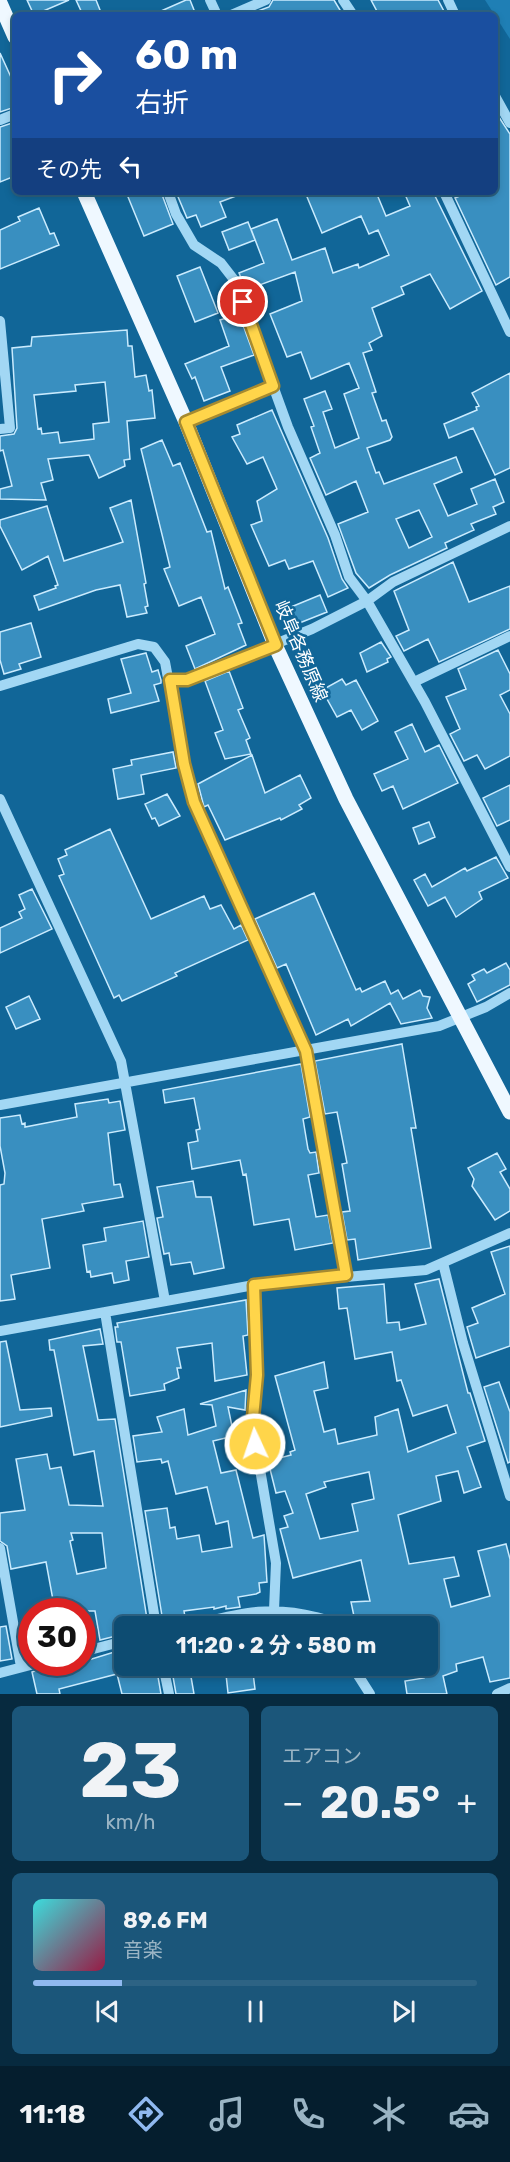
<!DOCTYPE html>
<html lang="ja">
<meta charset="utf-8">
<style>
:root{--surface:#0d4c72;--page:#1b567a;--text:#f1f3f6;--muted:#9ab4c4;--line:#2d6384;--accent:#90b9f0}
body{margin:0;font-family:Rubik,"Noto Sans JP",sans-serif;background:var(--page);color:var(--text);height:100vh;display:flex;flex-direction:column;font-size:22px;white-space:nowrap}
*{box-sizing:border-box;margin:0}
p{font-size:20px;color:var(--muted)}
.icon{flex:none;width:33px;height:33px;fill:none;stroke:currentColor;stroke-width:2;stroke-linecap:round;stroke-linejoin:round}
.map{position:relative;height:1694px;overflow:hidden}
.side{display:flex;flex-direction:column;gap:12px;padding:12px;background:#072a3f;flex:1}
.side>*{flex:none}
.banner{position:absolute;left:12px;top:12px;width:486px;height:183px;border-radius:9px;box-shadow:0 3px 9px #0003,0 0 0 2px var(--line);background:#1a4fa0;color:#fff;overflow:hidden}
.speed{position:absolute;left:18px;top:1598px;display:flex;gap:12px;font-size:30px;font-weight:700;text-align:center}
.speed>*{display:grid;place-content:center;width:78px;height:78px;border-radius:50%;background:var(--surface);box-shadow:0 3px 9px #0003,0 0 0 2px var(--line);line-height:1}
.speed .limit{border:9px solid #d22;background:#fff;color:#111}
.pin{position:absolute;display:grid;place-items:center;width:51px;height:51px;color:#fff;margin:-26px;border:3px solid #fff;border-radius:50%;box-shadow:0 2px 6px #0007}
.me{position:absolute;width:66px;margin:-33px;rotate:357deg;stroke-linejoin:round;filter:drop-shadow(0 0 4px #0008)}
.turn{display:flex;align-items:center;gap:21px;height:126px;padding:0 24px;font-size:27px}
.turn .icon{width:78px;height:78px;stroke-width:2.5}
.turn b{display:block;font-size:42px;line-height:51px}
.then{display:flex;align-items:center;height:57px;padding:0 24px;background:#0003;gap:12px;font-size:22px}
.big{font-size:45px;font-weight:700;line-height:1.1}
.side .tile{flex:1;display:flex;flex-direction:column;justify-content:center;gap:9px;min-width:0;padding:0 21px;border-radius:9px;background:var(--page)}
.side .dial{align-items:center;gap:0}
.dial b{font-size:78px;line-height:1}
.song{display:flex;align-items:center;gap:18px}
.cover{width:72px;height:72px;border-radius:9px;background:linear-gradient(135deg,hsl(180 70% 55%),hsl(340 70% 35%))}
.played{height:6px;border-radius:3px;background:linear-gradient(90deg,var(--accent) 20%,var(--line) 20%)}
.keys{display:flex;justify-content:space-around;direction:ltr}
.heat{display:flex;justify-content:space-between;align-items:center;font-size:33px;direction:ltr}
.side .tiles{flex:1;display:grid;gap:12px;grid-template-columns:1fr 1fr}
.tile:last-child{grid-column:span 2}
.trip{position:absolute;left:114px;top:1616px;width:324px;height:60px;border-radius:9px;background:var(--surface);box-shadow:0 3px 9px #0003,0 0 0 2px var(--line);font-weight:700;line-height:60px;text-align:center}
.menu{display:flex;height:96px;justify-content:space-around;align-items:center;background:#051e2e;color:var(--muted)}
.menu .icon{width:42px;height:42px}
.menu .selected{color:var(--accent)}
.menu b{font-size:27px;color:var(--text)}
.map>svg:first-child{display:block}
.green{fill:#1f7fb5}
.building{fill:#398fc0;stroke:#caebfe;stroke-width:1.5;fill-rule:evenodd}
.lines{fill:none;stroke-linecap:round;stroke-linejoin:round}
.minor{stroke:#a2d7f4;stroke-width:10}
.major{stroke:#eff8ff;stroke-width:15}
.route-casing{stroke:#a68a30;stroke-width:15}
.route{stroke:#ffd54a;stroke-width:10}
.labels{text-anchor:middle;stroke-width:5;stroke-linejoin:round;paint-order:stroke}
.street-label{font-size:18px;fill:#fff;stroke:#116698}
</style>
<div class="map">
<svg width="510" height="1694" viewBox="0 0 510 1694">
<rect width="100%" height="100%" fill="#116698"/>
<path class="green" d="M485,0h25v39z"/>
<path class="building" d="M27,0h42l-35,15z
M76,0h20l6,15h-19z
M186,0h4l6,15h-44z
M273,0h61l9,15h-83l-2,-4 11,-4z
M371,0h67l8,15h-67z
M0,53l15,33v21l-15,5z
M495,111l15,23v143l-14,8 -41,-87 14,-6h26z
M15,122v54l-15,6v-55z
M126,192h35l12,32 -29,12z
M176,192h68v1l-24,9 6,15 -25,10 -5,-12 -9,3z
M305,192h71l10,24 24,-10 -6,-14h29l49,99 -32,18 -20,-35 -29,13 3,7 -32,14 10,28 -13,7 3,7 -9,3 13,39 -4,1 10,28 4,-1 6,17 -2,3 -23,8 9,25 3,-1 5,12 72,-27 6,15 -28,12 14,32 29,-12 -6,-15 24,-10 9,23 -11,5 3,7 -25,10 3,6 -29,13 2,5 -57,27 -21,13 -13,-15 -18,-49 30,-12 -12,-31 -30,14 -16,-37 10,-5 -9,-26 3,-1 -10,-27 21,-8 7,18 -9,3 12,36 24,-10 -15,-44 15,-6 -10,-25 -38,16 -10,-27 -14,5 -17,-43 32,-13 -7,-29 -49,18 -7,-17 25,-10 -13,-34 26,-10 15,41 33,-12 8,25 25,-9 1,4 30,-13 -11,-25 -9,4 -8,-18 -39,17zM419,510l13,27 -23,11 -13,-29z
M39,208l11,26 4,-1 5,12 -59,24v-39l20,-9 -2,-4z
M248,222l7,18 -26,10 -7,-18z
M200,267l18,46 -23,9 -18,-46z
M239,314l15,41 -33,12 9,24 -26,10 -9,-24 -3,2 -7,-15 44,-18 -9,-26z
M127,330l1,16h4l3,31 11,-2 3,16 3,-1 3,28 -28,3 3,38 -6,1 1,6 -26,12 -10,-23 -41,4 5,21 -12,3 5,17 -46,-1v-10l12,-3 -9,-36 -3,1v-15l14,-2 3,-6 -5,-80 19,-2 1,-9zM105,382l4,40 -16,2 1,15 -34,4 -2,-11 -16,2 -1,-6 -3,1 -4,-34 42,-4 -1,-6z
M510,373v95l-15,7 -22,-47 -24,10 -5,-14 33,-14 -1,-3 3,-1 -7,-13z
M272,410l56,128 14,41 6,9 -20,9 -15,-36 -24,8 -4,-9 -16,6 -18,-41 11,-4 -5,-20 20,-12 -14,-32 -16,7 -15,-27 8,-3 -3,-9z
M162,440l11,26 7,-3 27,69 4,-1 14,58 3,-2 14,36 -4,1 8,21 -51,24 -9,-23 29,-12 -14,-37 -22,9 -15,-37 6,-2 -29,-118z
M131,500l15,83 -2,1 4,22 -3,1 2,6 -20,4 -7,-32 -24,5 -57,20 -5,-14 22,-8 -1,-2 3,-1 -10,-29 -26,14 -22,-44v-6l47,-14 17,55 59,-19 -13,-34z
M453,562l16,40 41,-16v43l-71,33 -11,-23 -24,12 -8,-15 13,-6 -15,-39z
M320,595l7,17 -30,12 -6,-17z
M31,623l10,34 -22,7 2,5 -17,5 -4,-14v-28z
M381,642l10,15 -4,2 1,3 -21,10 -7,-19z
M498,650l12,24v16l-10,5 10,19v42l-25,13 -8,-14 -13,6 -14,-27 10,-5 -14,-32 20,-8 -8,-20z
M146,653l6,19 6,-2 3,10v3l-7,2 5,16 -48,12 -3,-14 23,-6 -10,-34z
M229,671l14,37 -5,2 12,28 -4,2 5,14 -26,5 -10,-26 8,-3 -18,-49z
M342,679l4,6 10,-5 22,41 -16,9 -11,-20 -14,7 -15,-27z
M412,724l13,28 14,-7 19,38 -55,26 -10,-23 -11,5 -8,-17 34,-15 -13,-27z
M173,752l3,16 -35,7 3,19 -26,5 -5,-30 19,-4 -1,-5z
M252,755l13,38 35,-18 11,23 -12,7 3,4 -21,11 -1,-2 -55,22 -17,-35 -4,2 -6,-23z
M510,785v35l-13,6 -14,-28z
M167,794l13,22 -21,10 -4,-8 -3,1 -7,-15z
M429,822l6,15 -16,7 -6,-16z
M110,829l41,90 53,-23 6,13 11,-4 13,24 7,-4 7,15 -73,33 2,3 -55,25 -3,-6 -5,3 -55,-122 5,-2 -6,-15 9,-4 -2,-5z
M496,857l12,21 -29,14 3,7 -26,18 -11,-20 -17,9 -14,-26 11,-6 7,13 33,-19 2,3z
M32,889l20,40 -52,24v-25l22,-10 -3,-6 6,-3 -6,-14z
M314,893l42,97 4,-2 2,4 23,-11 6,13 7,-4 5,9 17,-9 3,6 7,1 -3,11 5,10 -31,6 -11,-21 -39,23 -3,-7 -32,16 -30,-71 -9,4 -22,-49z
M506,963l4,7v15l-33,17 -9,-18 7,-4 -3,-5 12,-6 3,4z
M29,996l11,23 -24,10 -10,-22z
M402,1044l14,84h-5l20,120 -73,12 -3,-21 -8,1 -5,-28 8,-1 -8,-47 5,-1 -10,-51 -12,2 -10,-53z
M301,1064l9,53 -7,2 5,30 2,4 6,-1 3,21 -11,2 8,42 12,-2 5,28 -38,7 -6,-31 -35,6 -8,-51 -3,1 -3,-15 -48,9 -4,-26 10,-2 -2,-11 4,-1 -6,-31 -29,5 -2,-13z
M108,1099l1,4 11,-2 5,29 -17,3 6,52 6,-1 3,13 -41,7 2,7 -42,8 8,49 -39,7 4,24 -15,2v-116l4,-1 1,-11 -5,-27v-28l20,-3 2,9 3,-1v4l52,-10 -2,-13z
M497,1153l9,16 -6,3 10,17v22l-15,9 -23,-34 2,-7 -6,-11z
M193,1181l3,16h15l13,71 -30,6 -3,-12 -20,3 -2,-12 -5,1 -7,-36 6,-1 -6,-30z
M143,1221l6,36 -23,4 3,19 -15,3 -2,-10 -21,4 -1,-6 -3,1 -4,-27 23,-4 -2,-13z
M510,1246v100l-34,12 -9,-31 11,-4 -6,-15 33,-14 -14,-42z
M439,1279l29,114h2l15,48 -18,6 14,40 -17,6 -6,-22 -22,5 5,25 -43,14 11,49 45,-7 5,19 -15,3 7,28 39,-11 -12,-45 28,-7 4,15v119l-20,4 -7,-25 -27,7 1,7 -14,5 4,18h-40l-2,-13 19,-3 -2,-13h6v-39h-72l-5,-24 19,-1 -9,-41 -68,18 -13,-49 8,-2 -4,-11 9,-3 -8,-22 -9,2 -8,-32 23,-6 -1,-3 5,-2 -20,-74 49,-14 4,26 -14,3 10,41 11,-3 3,15 39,-9 -2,-18 23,-8 10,43 48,-19 -9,-28 -34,11 -12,-36 -4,1 -5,-29 -37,7 -8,-51 -8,1 -2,-21 47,-4 3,39 12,-1 1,8 26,-6 -11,-40zM369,1472l5,27 -22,5 6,27 -38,8 -14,-45 20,-7 -2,-5z
M246,1300l2,35 -5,1 4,39 -32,6 -3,-38 -35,5 4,20h-4l2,10 -15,6 1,6 -35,6 -9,-54h-4l-2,-15h3l-1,-4z
M100,1329l3,15 -20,2 15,74 17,-1 32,200 -24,4 1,11 -24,6 -5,-29h-40l-9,-49 -35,7 -4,-23 -7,-5v-28l25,-3 -9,-51 31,-5 3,15 11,-2 8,38 34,1 -9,-55 -20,4 -20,-105h-4l-1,-10zM71,1533h31l4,35 -29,6 -7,-33 3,-1z
M6,1341l14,69 31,-2 1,8 -52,11v-85z
M499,1382l11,30v50l-2,1 -24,-76z
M246,1390l-1,20 -17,-3 6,29 -21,5 8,32 15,-3 17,68 11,-3 3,47 -8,1 1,9 -4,2 -18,3 2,10 -14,2v-3l-12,3v-2l-30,4 1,6 -15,2 -1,-4 -7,1 -17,-105 22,-3 3,20 5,-1 2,12 22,-4 3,17 30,-5 -4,-26 -12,3 -9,-37 -31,7 -8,-33 -6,2 -1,-4 -24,3 -4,-26 29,-4 -5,-15 27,-8 4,26 28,-9 -4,-21 -12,-1z
M32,1619v37l-5,1 -6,-35z
M6,1626l6,33 -12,2v-34z
M124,1649v16h32l5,29h-39l-5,-20 -58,15 1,5h-23l-5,-22 21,-7v3l29,-6z
M171,1665h18l5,29h-18z
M225,1665h27l3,24 -27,4z"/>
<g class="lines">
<path class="minor" d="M210,0l7,15
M343,0l10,15
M448,0l7,15
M231,15l35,-15
M495,96l15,27
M0,120l15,-6
M168,192l8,22 18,31 27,18 14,18 53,146 47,108 14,42 18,24 58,101 85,165
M444,192l66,140
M0,321l10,107 -10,1
M186,422l87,-36
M169,680h18l125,-51 55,-28 26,-19 117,-56
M414,682l96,-46
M0,686l138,-42 16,3 11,15 19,102 10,38 112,249 40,224
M0,799l121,262 44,240
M0,1105l439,-79 47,-19 24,-14
M443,1263l20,80 47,153
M254,1285l3,90 -4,53 23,135 -2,47
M105,1312l51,314
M0,1331l254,-46 172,-15 84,-37
M0,1548l21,119
M187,1626c48,-11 79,-22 129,-9 9,3 20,4 27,9
M82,1652l42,-11
M163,1665l6,29
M355,1665l1,7 14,22
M0,1673l42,-11
M497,1694l13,-6"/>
<path class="major" d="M0,3l15,34
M84,192l102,230 89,223 71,154 164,313"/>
</g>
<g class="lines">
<defs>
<path id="route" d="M243,302l30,84 -87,36 90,223 -89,35h-17l14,84 10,38 112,249 40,224 -92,10 3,90 -5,53 3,16"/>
</defs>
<use href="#route" class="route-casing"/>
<use href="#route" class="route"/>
</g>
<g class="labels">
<g class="street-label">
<text transform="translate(301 651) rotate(67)" y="6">岐阜各務原線</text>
</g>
</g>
</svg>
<div class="speed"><div class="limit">30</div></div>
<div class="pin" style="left:243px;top:302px;background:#d93025"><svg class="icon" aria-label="arrive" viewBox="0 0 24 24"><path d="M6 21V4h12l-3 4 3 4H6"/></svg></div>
<svg class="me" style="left:255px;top:1444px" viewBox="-20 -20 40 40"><circle r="17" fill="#ffd54a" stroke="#fff" stroke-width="3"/><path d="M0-11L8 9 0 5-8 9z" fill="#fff"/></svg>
<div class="trip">11:20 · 2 分 · 580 m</div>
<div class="banner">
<div class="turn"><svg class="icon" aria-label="right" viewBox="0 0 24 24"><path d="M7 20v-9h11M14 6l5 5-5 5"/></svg><div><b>60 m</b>右折</div></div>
<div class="then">その先<svg class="icon" aria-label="left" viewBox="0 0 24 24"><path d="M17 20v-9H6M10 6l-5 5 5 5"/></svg></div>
</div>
</div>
<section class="side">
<div class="tiles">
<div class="tile dial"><b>23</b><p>km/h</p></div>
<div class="tile"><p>エアコン</p>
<div class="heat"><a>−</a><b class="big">20.5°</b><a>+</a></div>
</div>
<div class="tile">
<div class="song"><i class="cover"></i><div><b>89.6 FM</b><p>音楽</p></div></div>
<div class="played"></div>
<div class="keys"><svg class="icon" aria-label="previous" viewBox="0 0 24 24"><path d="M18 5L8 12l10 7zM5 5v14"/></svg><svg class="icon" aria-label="pause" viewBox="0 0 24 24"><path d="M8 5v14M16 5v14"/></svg><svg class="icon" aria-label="next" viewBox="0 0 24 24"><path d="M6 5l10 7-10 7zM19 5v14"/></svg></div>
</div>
</div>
</section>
<nav class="menu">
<b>11:18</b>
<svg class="icon selected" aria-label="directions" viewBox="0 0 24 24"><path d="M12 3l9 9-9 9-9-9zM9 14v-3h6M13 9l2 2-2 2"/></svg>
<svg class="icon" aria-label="music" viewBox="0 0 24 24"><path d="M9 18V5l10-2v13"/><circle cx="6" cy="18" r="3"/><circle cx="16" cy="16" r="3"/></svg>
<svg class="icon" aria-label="phone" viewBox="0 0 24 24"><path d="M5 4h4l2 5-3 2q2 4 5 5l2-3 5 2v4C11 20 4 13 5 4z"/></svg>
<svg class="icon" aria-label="climate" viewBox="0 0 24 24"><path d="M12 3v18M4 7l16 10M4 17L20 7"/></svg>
<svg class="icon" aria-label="car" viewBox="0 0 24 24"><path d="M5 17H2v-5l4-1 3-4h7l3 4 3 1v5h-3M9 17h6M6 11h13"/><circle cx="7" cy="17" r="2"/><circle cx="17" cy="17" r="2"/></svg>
</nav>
